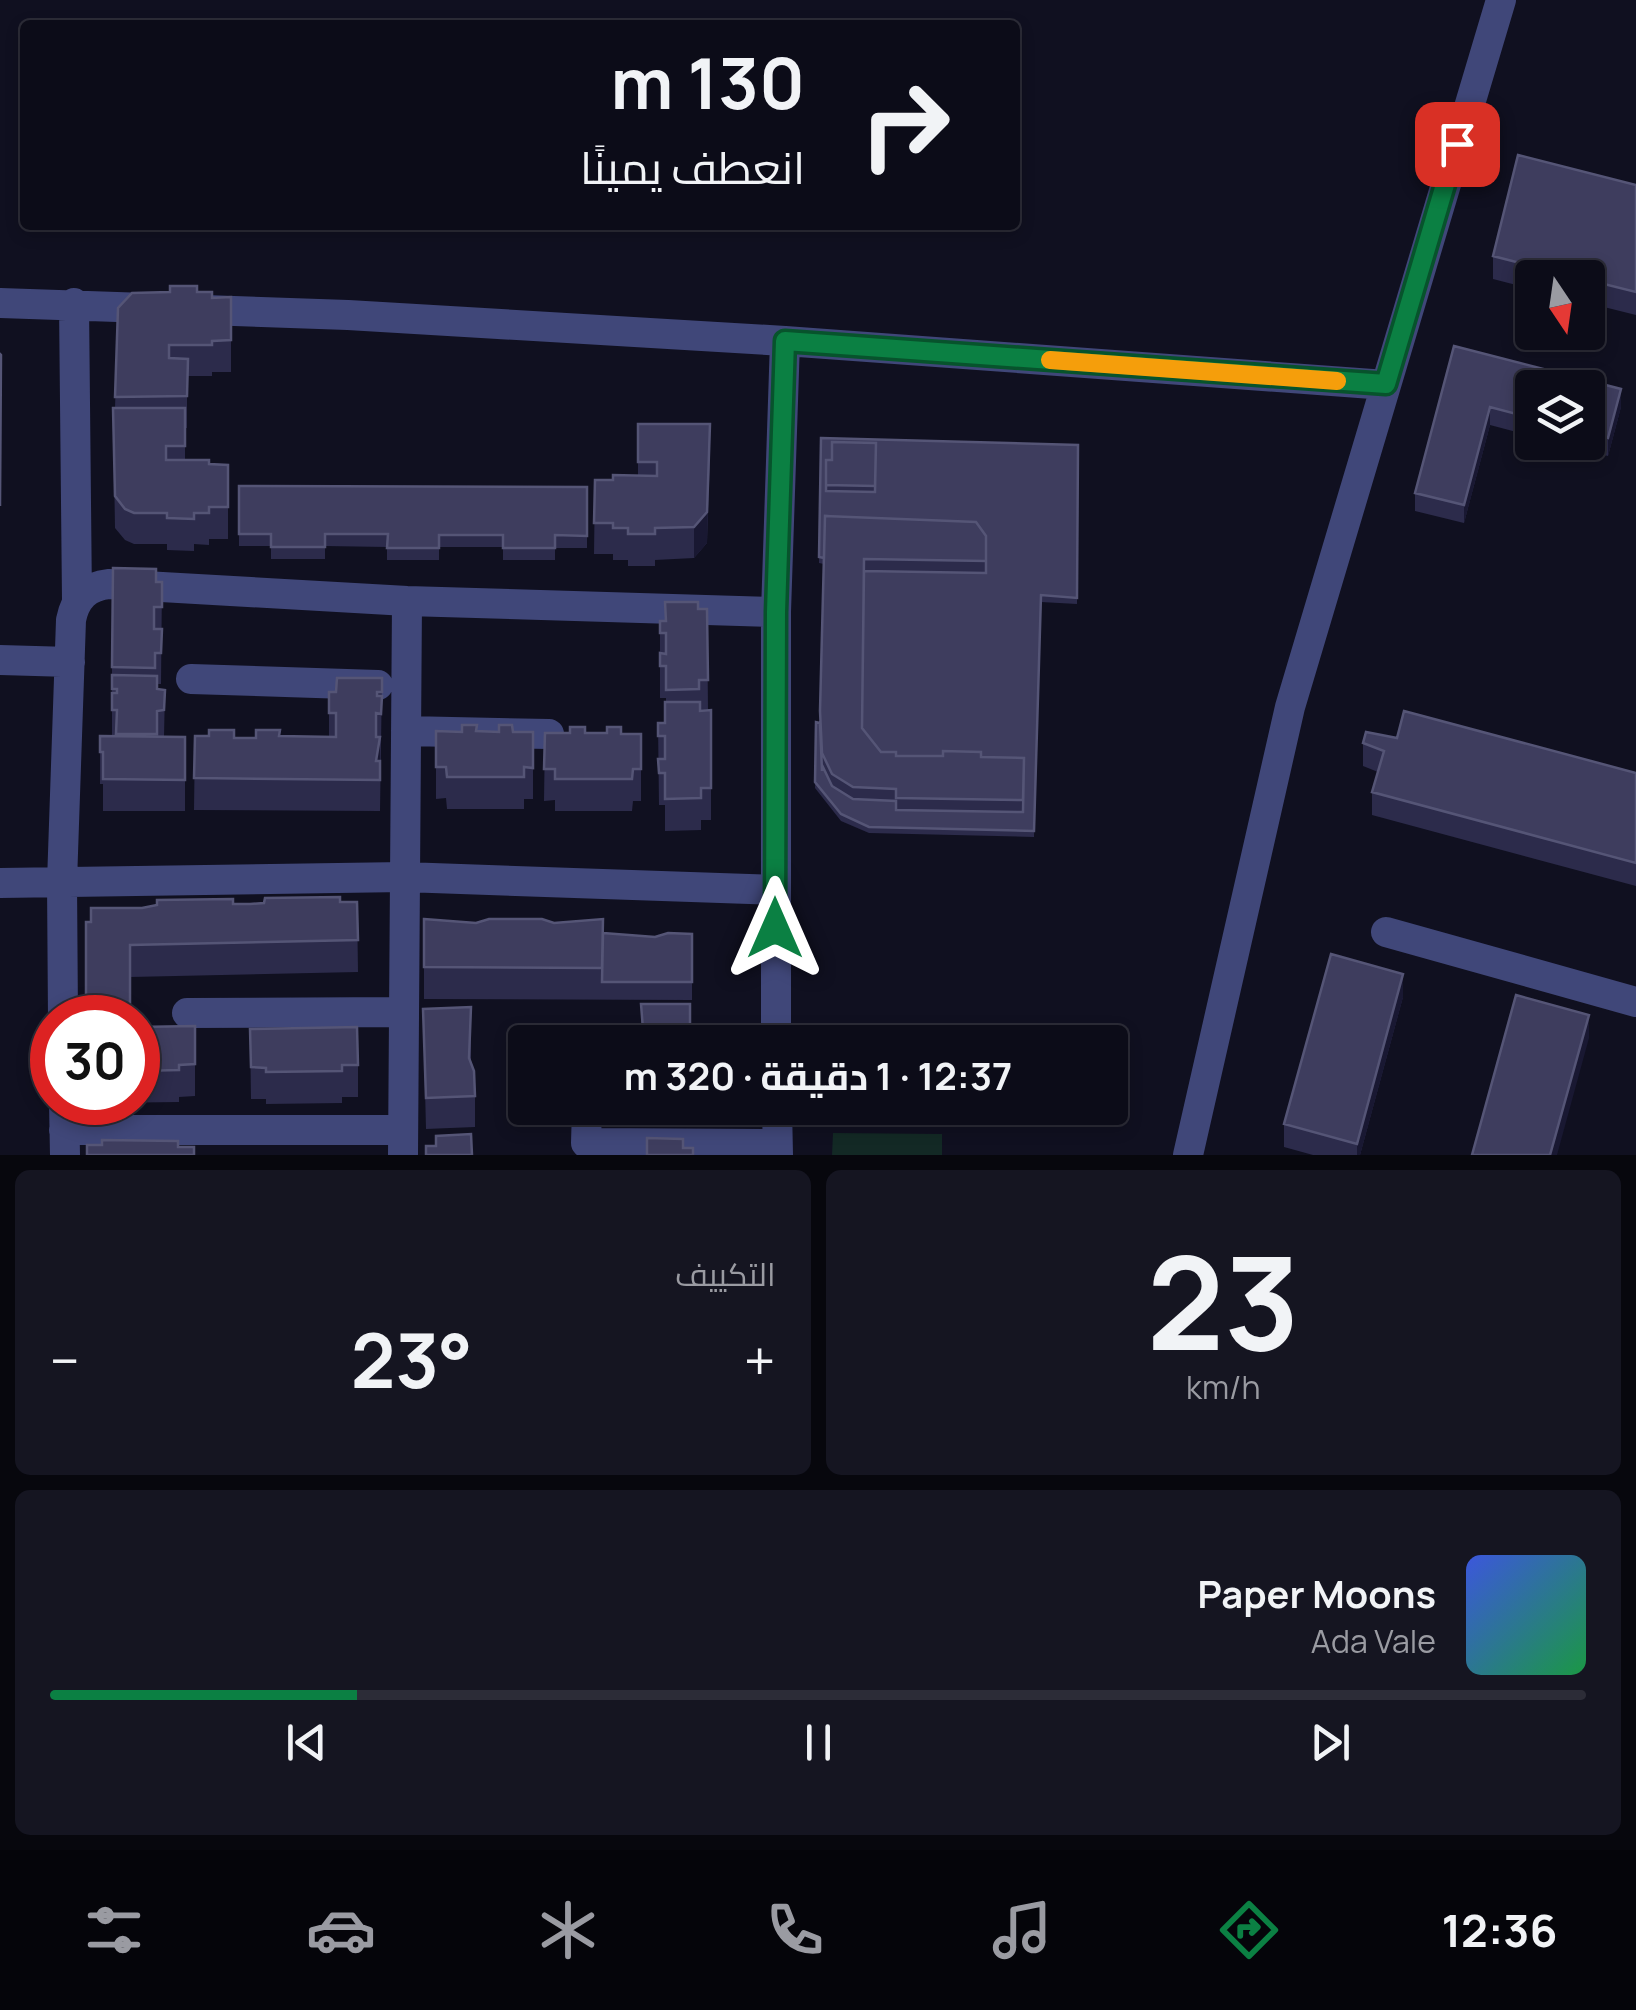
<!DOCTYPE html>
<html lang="ar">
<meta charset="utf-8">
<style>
:root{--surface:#0c0c18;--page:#151521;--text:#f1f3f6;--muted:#9a9ba2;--line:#2c2c37;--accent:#0b8043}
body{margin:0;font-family:Manrope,Cairo,sans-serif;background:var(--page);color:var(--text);direction:rtl;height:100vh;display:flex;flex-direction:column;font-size:38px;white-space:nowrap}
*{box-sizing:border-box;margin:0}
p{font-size:32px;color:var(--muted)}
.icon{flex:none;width:55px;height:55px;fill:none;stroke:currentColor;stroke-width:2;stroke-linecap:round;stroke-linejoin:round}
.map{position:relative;height:1155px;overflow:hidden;direction:ltr}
.side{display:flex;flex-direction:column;gap:15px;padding:15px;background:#07070d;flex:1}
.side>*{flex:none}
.banner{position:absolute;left:20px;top:20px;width:1000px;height:210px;border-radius:10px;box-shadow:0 5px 15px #0003,0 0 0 2px var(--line);direction:rtl;background:#0c0c18;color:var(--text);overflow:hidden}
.needle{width:65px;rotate:167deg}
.fabs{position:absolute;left:1515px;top:260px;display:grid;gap:20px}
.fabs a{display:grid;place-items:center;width:90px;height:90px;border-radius:10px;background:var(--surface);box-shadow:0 5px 15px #0003,0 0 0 2px var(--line);font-size:50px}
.speed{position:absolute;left:30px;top:995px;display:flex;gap:20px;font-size:50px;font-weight:700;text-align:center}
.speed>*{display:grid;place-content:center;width:130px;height:130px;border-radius:50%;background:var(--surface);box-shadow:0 5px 15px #0003,0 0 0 2px var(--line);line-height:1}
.speed .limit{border:15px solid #d22;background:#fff;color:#111}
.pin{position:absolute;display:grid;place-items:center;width:85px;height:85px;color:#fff;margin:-42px;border-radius:20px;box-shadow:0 5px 15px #0006}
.me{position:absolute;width:110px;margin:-55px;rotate:0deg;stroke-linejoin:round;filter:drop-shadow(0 0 8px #0008)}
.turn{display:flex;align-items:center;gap:35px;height:210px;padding:0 50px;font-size:45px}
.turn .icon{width:130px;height:130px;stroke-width:2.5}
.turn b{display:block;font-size:70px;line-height:85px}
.big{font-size:75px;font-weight:700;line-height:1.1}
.side .widget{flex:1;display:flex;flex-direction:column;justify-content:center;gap:15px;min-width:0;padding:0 35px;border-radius:15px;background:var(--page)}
.side .dial{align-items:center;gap:0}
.dial b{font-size:130px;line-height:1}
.song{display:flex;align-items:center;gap:30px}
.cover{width:120px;height:120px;border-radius:15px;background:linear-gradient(135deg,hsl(230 70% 55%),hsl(140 70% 35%))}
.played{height:10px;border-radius:5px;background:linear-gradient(90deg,var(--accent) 20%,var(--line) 20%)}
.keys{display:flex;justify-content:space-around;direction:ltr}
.heat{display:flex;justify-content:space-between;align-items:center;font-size:55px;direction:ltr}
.side .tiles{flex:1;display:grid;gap:15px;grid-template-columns:1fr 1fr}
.widget:last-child{grid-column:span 2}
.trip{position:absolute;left:508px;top:1025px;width:620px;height:100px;border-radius:10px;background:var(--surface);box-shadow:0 5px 15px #0003,0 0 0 2px var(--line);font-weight:700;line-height:100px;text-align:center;direction:rtl}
.tabs{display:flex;height:160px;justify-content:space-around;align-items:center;background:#05050a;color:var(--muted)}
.tabs .icon{width:70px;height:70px}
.tabs .selected{color:var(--accent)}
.tabs b{font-size:45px;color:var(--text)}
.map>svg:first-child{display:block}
.garden{fill:#132925}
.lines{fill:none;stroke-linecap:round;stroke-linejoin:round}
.minor{stroke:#404779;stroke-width:30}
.wall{fill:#2c2b4b}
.shaded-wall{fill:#191832}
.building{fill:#3e3d5e;stroke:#555576;stroke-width:2.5;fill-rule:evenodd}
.route-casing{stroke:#07532c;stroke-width:25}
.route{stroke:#0b8043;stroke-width:18}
.slow{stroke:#f59e0b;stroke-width:18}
</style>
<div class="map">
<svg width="1636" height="1155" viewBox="0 0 1636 1155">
<rect width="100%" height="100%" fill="#101020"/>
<path class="garden" d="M833,1133l109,1v21h-110z"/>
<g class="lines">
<path class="minor" d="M0,303l348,12 437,26 -9,271v430
M74,303l3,298
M785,341l601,44
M0,660l70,2
M191,679l187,6
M406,731l143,3
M0,883l404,-6 371,13
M1386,932l250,70
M187,1013l216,-1
M63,1018l-1,-136 9,-262c4,-21 16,-34 38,-36l298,17 369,11
M64,1102l1,53
M587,1108l-1,35 191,1
M777,1108l1,47
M64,1130h339
M403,1155l4,-554
M1188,1155l102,-448 211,-707"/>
</g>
<path class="wall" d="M1636,185v130l-48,-12v-25h-56v11l-39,-10v-23z
M197,292l15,6 19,-1v75h-19v4h-25v52h-2v32l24,4 19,1v74h-19v6l-15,-1v7l-27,-1v-6h-33l-9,-4 -10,-12 -2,-120h2l3,-100z
M1454,346l167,43v18l-13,49 -50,-14h30v-54h-56v48l-42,-11 -26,98 -49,-12v-18z
M638,424l72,32 -3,87 -13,15 -39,2v6h-27v-6h-15v-6h-19l1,-74h18l25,-4z
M821,438l257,7 -1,159 -36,-2 -7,235 -165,-4 -28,-12 -26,-33 1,-66 4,1 4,-159 -5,-1z
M239,486l348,1v61h-32v12h-52v-13h-64v13h-52v-13l-62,-1v13h-54v-13h-32z
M156,582h6l-1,102h-4v5l8,1 -1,47h21v74h-82v-27h-3v-48h12v-69z
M698,609h9l1,101h3v110h-10v10l-36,1v-26h-6l-1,-82h7l1,-21v-4h-6v-77h6z
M382,678l-2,133 -186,-1 1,-74 61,2 24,-2h49v-44h7z
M436,731l97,1v67h-9v10h-77l-1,-11 -10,1z
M545,733l96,1v67h-8l-1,10h-77v-11l-11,1z
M1397,738l239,35v113l-264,-71v-23l6,-20 -15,-6v-23z
M357,902l1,70 -228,5v41h-44v-96l56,-14z
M424,919l52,4h78l49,10 52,4 37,-3v66l-268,-1z
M1403,997l-43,158h-47l-29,-8v-23z
M641,1004l49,38h-48z
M423,1009l48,29v23l4,35v31l-49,2z
M195,1026v70l-16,1v5l-76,1 35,-1v-75z
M250,1029l108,36v32h-16v6l-76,1v-5h-15z
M642,1108h49v16l-49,1z"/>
<path class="shaded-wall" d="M1621,389v18l-13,49v-18z
M1490,407v18l-26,98v-18z
M710,424l-3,119 -13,15v-31z
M380,737v32l-4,-8z
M1403,974v23l-43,158h-3v-11z
M1589,1015v23l-32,117h-7z"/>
<path class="building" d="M1518,155l118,30v107l-48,-12v-2h-9l-86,-22z
M170,286h27v6h15v6l19,-1v43l-19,1v4h-43v13l19,1 -1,37 -72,1 3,-89 14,-15 38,-1z
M1454,346l167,43 -13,49 -20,-6v-44h-56v30l-42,-11 -26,98 -49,-12z
M0,354l1,1 -1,151z
M113,408h72v38h-19v14h43v4l19,1v42h-19v6h-15v6l-27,-1v-5h-33l-9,-4 -10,-13z
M638,424h72l-3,88 -13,15 -39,1v6h-27v-6h-15v-5h-19l1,-43h18v-5l44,1v-14h-19z
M821,438l257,7 -1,153 -36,-3 -7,236 -165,-4 -28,-13 -26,-32 1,-60 4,1 2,48v-6l10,21 21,13 43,2v9l127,2 1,-54 -43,-1v-5l-38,-1v5h-47v-4h-15l-19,-24 2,-157 122,2v-37l-10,-14 -151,-6 -1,42 -5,-1zM832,442l44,1 -1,49 -49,-1v-31h6z
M832,442l44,1 -1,43 -49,-1v-25h6z
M239,486l348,1v49l-32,-1v13h-52v-13h-64v13h-52l1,-14h-63v13h-54v-13h-32z
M825,516l151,6 10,14v25l-122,-2 -2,169 19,24h15v4h47v-5l38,1v5l43,1 -1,42 -127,-2v-9l-43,-2 -21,-13 -10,-21 -2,-42z
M113,568l43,1v13h6v25h-8v22h8l-1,24h-6v15l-43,-1z
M665,602h33v7h9l1,71h-9v9l-33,1v-24h-6v-13l6,1v-21h-6v-12h6z
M112,675l45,1v13l8,1 -1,20 -7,1v23h-41l1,-24h-5v-17h5v-4h-5z
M337,678h45v14h-5v4h5l-1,18 -5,-1v24h4l-4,24h4v19l-186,-2 1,-42h14v-6h25v8h22v-8h24l-1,6 57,1v-24h-7v-21h7z
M665,702h35v9l11,-1v78h-10v10l-36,1v-26h-6l-1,-14h7v-23h-7v-13h7z
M1404,711l232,62v90l-264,-71 12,-41 -21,-8 3,-11 31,6z
M462,725h15l-1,6 23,1v-7h13l1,7h20v36l-9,-1v10h-77l-1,-10h-10v-36l26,1z
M570,727h15v6h22v-6h14v7h20v35h-8l-1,10h-77v-10h-11l1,-36h25z
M100,736l85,1v43l-82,-1v-27h-3z
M340,897v5h17l1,38 -228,5v71h-6v2h-37l4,-1v-19h-5v-76h5v-14h51l15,-3v-5l76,-1v5h17l14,-1 1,-5z
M424,919l52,4 13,-4h53l12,4 49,-4 -1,49 -178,-1z
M603,933l52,4 13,-4 24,1v48h-90z
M1331,954l72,20 -46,170 -73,-20z
M1516,995l73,20 -39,140h-78z
M641,1004h49v38h-46z
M471,1007l-2,51 5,13 1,25 -49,2 -3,-89z
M195,1026v38l-16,1v5l-41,1v-44z
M357,1027l1,38h-16v6l-76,1v-4l-15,-1 -1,-38z
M471,1134l1,21h-46v-9h10v-10z
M647,1138l36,1v9h10v7h-46z
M102,1140l76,1v6h16v8h-107v-10h15z"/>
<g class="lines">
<defs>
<path id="route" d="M775,928l1,-316 9,-271 601,43 71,-240"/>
</defs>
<use href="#route" class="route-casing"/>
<use href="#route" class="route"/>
<path class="slow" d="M1050,360l287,21"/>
</g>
</svg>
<div class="fabs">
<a><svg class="needle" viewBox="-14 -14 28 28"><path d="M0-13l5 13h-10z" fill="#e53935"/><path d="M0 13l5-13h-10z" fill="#9a9ba2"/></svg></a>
<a><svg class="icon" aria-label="layers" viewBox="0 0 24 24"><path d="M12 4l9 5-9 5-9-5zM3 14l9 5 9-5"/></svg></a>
</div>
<div class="speed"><div class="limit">30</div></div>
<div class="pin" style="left:1457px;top:144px;background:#d93025"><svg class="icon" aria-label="arrive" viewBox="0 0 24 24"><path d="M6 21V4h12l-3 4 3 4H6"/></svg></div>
<svg class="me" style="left:775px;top:928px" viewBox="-20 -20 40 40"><path d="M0-17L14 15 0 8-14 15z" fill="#0b8043" stroke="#fff" stroke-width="4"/></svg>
<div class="trip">12:37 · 1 دقيقة · 320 m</div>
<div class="banner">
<div class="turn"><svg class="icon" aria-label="right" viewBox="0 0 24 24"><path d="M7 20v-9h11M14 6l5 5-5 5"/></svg><div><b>130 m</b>انعطف يمينًا</div></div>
</div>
</div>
<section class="side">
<div class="tiles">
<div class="widget dial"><b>23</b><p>km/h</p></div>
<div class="widget"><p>التكييف</p>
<div class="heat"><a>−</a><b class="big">23°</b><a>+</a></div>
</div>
<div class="widget">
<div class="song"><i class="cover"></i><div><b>Paper Moons</b><p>Ada Vale</p></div></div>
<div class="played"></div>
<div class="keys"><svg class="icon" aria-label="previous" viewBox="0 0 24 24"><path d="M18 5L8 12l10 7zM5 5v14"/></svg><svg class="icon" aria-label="pause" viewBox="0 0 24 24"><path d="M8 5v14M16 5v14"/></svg><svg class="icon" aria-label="next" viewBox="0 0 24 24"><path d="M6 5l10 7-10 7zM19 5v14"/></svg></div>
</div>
</div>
</section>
<nav class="tabs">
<b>12:36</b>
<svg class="icon selected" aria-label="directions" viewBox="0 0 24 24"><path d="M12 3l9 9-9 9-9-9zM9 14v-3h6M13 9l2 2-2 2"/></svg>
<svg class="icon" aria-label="music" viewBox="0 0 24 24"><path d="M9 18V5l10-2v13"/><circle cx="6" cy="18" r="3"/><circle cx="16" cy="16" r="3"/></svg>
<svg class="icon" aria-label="phone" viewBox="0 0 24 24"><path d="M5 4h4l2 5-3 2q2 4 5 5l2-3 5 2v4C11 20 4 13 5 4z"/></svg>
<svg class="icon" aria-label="climate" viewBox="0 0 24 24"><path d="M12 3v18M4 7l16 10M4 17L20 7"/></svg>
<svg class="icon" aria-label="car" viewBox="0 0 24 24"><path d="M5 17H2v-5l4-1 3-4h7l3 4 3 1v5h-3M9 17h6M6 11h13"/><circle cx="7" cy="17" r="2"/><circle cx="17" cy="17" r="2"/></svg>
<svg class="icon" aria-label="filters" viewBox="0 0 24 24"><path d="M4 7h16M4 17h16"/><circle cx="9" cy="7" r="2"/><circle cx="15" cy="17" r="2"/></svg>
</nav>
